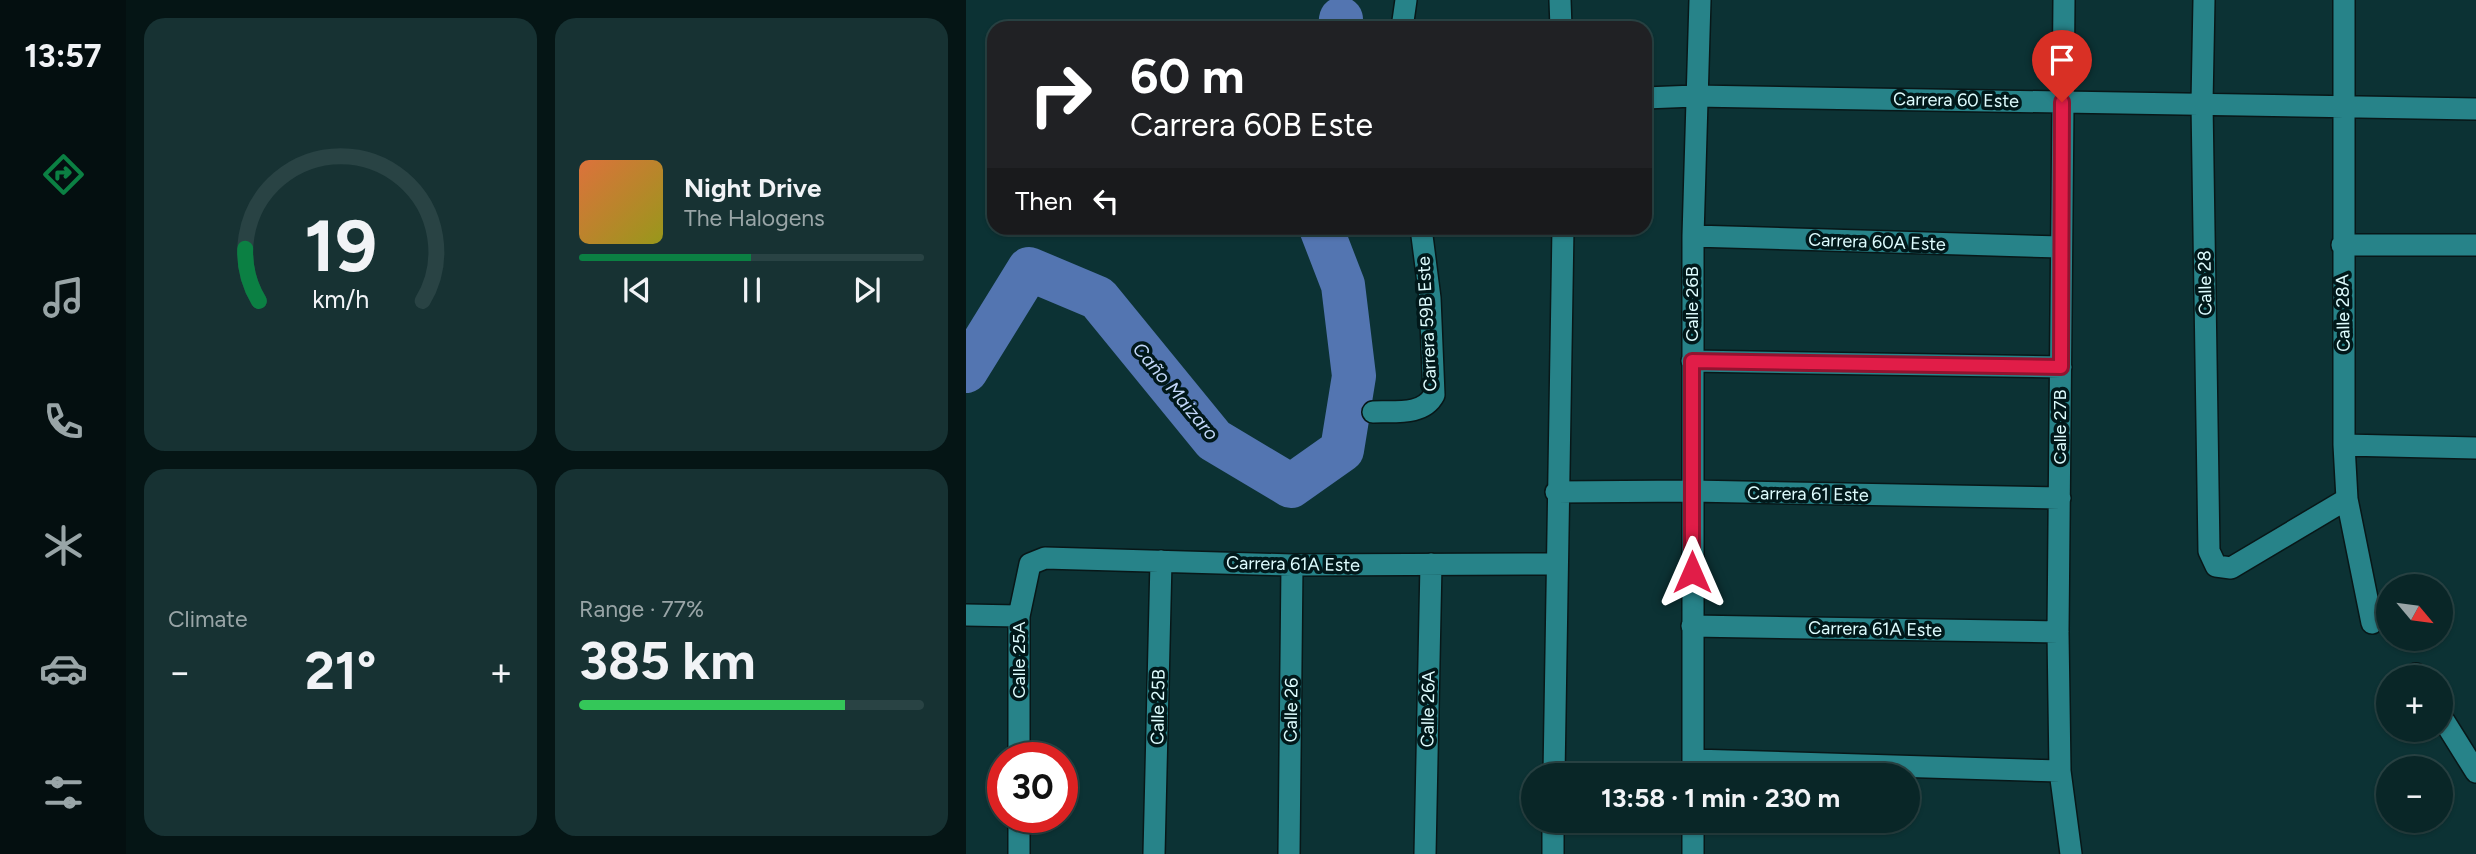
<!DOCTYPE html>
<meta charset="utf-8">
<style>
:root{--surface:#092627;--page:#173233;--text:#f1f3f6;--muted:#99a5a7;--line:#294344;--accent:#0b8043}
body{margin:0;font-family:Figtree,sans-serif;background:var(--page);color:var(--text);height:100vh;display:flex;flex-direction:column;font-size:26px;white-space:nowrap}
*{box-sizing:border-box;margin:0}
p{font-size:23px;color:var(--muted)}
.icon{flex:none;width:38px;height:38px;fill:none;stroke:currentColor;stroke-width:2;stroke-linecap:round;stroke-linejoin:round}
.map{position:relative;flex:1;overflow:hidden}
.details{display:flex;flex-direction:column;gap:18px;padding:18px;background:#051515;width:840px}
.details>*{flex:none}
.banner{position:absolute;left:21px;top:21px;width:665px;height:214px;border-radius:21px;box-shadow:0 2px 5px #0004,0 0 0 2px var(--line);background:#202124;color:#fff;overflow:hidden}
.needle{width:46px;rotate:119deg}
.controls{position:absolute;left:1410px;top:574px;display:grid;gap:14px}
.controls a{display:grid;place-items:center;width:77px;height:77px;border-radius:50%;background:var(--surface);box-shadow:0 2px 5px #0004,0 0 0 2px var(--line);font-size:35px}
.speed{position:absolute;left:21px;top:742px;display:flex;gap:14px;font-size:35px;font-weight:700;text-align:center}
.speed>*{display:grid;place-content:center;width:91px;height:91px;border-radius:50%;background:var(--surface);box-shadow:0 2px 5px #0004,0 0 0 2px var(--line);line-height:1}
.speed .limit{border:10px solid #d22;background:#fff;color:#111}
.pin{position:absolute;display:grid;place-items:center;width:60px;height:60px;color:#fff;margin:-72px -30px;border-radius:50% 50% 50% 0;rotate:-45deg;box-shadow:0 0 7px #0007}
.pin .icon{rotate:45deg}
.me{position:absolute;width:77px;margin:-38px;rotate:0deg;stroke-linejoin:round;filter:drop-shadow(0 0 5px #0008)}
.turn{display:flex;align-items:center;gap:24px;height:147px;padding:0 28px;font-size:32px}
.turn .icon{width:91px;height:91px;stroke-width:2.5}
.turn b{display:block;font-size:49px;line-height:60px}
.then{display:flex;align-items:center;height:66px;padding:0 28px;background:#0003;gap:14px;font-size:26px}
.big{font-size:52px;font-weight:700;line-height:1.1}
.details .tile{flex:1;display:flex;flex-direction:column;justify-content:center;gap:10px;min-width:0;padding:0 24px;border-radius:21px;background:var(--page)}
.details .dial{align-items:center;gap:0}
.dial svg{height:182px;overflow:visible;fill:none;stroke:var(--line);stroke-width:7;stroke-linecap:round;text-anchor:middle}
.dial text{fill:var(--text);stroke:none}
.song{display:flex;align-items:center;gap:21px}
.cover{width:84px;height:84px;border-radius:10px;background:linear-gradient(135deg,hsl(20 70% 55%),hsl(60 70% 35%))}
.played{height:7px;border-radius:4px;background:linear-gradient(90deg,var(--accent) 50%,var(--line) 50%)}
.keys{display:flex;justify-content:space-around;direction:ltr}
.heat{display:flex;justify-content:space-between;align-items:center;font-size:38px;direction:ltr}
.charge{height:10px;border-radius:5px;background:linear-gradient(90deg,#34c759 77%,var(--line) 0)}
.details .tiles{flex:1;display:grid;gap:18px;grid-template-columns:repeat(2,1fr)}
.trip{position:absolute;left:555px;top:763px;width:399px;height:70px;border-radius:35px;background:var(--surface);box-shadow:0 2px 5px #0004,0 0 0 2px var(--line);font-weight:700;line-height:70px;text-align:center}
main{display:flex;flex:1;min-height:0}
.dock{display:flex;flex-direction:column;width:126px;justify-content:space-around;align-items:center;background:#040f10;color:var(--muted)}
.dock .icon{width:49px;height:49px}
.dock .active{color:var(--accent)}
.dock b{font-size:32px;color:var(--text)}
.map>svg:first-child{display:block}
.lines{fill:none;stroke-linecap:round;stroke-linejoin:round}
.stream{stroke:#5375b1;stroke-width:7}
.river{stroke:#5375b1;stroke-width:44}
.street-casing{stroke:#081718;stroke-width:24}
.street{stroke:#278389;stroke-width:21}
.route-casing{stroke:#92132f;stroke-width:18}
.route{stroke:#e11d48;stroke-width:12}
.labels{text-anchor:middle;stroke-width:7;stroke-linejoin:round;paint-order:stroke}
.street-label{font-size:18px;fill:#defcfe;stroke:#01181a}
.water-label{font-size:19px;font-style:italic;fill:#c3d7f9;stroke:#01181a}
</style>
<main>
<nav class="dock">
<b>13:57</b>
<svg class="icon active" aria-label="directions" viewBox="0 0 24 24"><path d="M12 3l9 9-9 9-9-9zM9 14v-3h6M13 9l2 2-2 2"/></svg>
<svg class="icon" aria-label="music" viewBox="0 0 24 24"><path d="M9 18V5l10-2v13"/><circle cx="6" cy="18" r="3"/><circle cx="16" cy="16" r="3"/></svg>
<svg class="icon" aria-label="phone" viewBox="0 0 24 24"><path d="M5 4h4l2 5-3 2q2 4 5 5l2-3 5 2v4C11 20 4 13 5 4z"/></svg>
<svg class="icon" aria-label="climate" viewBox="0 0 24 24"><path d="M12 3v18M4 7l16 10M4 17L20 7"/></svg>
<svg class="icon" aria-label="car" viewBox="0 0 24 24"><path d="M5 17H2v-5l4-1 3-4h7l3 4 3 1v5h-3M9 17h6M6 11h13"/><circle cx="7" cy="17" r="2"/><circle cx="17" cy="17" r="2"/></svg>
<svg class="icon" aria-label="filters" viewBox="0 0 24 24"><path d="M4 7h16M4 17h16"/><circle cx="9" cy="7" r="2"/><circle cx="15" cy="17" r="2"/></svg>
</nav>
<section class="details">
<div class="tiles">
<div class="tile dial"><svg viewBox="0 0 100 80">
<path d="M14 69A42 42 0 1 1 86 69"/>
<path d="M14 69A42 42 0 0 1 8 46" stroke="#0b8043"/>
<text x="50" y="56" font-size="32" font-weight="700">19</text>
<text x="50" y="72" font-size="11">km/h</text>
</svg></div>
<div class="tile">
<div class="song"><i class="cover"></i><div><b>Night Drive</b><p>The Halogens</p></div></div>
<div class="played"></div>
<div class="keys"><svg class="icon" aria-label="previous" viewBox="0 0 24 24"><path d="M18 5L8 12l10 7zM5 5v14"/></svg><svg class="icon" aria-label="pause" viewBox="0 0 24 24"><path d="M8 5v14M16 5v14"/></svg><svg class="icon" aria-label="next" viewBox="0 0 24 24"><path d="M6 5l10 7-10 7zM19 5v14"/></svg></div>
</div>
<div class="tile"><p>Climate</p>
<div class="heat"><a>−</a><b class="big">21°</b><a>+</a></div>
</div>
<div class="tile"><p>Range · 77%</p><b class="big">385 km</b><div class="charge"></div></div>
</div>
</section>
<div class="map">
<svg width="1510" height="854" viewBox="0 0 1510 854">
<rect width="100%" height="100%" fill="#0c3234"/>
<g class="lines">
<path class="stream" d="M375,19l7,-19"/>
<path class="river" d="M374,28l1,-9
M0,371l63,-102 69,29 116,142 77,46 51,-36 12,-74 -11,-91 -22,-57"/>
<defs>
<path id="street" d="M594,0l1,28
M1098,0l-6,632 2,139 11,83
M1238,0l-2,103 7,448 7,15 15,2 116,-69
M1378,0v445l3,54 25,124
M436,28l4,-28
M679,98l50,-2 781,13
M727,236l368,11
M1376,245h134
M726,361l369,6
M407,412c21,-1 50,4 61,-17l-4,-97 -9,-70
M1378,445l132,3
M590,492l136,-1 368,7
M0,615l53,1
M726,626l366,6
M1450,674l1,3
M1475,716l35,56
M53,758v-142l11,-52 15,-6 247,7 264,-1
M727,760l367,11
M588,775l9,-547
M727,775v-539l7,-236
M53,854v-37
M188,854l7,-293
M323,854l3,-289
M459,854l6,-290
M587,854v-33
M727,854v-33"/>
</defs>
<use href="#street" class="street-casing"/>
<use href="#street" class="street"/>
</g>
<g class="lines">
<defs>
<path id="route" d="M726,572v-211l369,6 1,-265"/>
</defs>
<use href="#route" class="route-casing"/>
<use href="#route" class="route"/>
</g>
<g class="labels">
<g class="street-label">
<text transform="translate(990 100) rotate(1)" y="6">Carrera 60 Este</text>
<text transform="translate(911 242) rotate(2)" y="6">Carrera 60A Este</text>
<text transform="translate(1239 283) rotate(-91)" y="6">Calle 28</text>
<text transform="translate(726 304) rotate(-90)" y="6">Calle 26B</text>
<text transform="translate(1377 313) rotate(-91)" y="6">Calle 28A</text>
<text transform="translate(461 324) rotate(-93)" y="6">Carrera 59B Este</text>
<text transform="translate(1094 427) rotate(-90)" y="6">Calle 27B</text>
<text transform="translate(842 494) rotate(1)" y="6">Carrera 61 Este</text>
<text transform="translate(327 564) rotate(1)" y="6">Carrera 61A Este</text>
<text transform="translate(909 629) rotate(1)" y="6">Carrera 61A Este</text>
<text transform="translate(53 660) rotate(-90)" y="6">Calle 25A</text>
<text transform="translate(192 707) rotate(-89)" y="6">Calle 25B</text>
<text transform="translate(462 709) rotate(-89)" y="6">Calle 26A</text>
<text transform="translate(325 710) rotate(-89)" y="6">Calle 26</text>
</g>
<g class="water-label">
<text transform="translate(210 391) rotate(50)" y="7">Caño Maizaro</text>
</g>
</g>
</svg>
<div class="controls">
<a><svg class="needle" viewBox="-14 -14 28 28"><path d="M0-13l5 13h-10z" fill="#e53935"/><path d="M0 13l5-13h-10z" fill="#99a5a7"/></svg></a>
<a>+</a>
<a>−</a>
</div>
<div class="speed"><div class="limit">30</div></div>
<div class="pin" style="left:1096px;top:102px;background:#d93025"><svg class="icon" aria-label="arrive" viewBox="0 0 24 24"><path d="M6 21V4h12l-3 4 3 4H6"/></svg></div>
<svg class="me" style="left:726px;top:572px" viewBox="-20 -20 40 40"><path d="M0-17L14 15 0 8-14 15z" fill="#e11d48" stroke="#fff" stroke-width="4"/></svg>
<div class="trip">13:58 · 1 min · 230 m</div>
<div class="banner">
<div class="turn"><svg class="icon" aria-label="right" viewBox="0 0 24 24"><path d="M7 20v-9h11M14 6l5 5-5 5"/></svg><div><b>60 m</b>Carrera 60B Este</div></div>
<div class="then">Then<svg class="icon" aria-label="left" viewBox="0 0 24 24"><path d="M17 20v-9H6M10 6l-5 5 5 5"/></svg></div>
</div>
</div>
</main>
